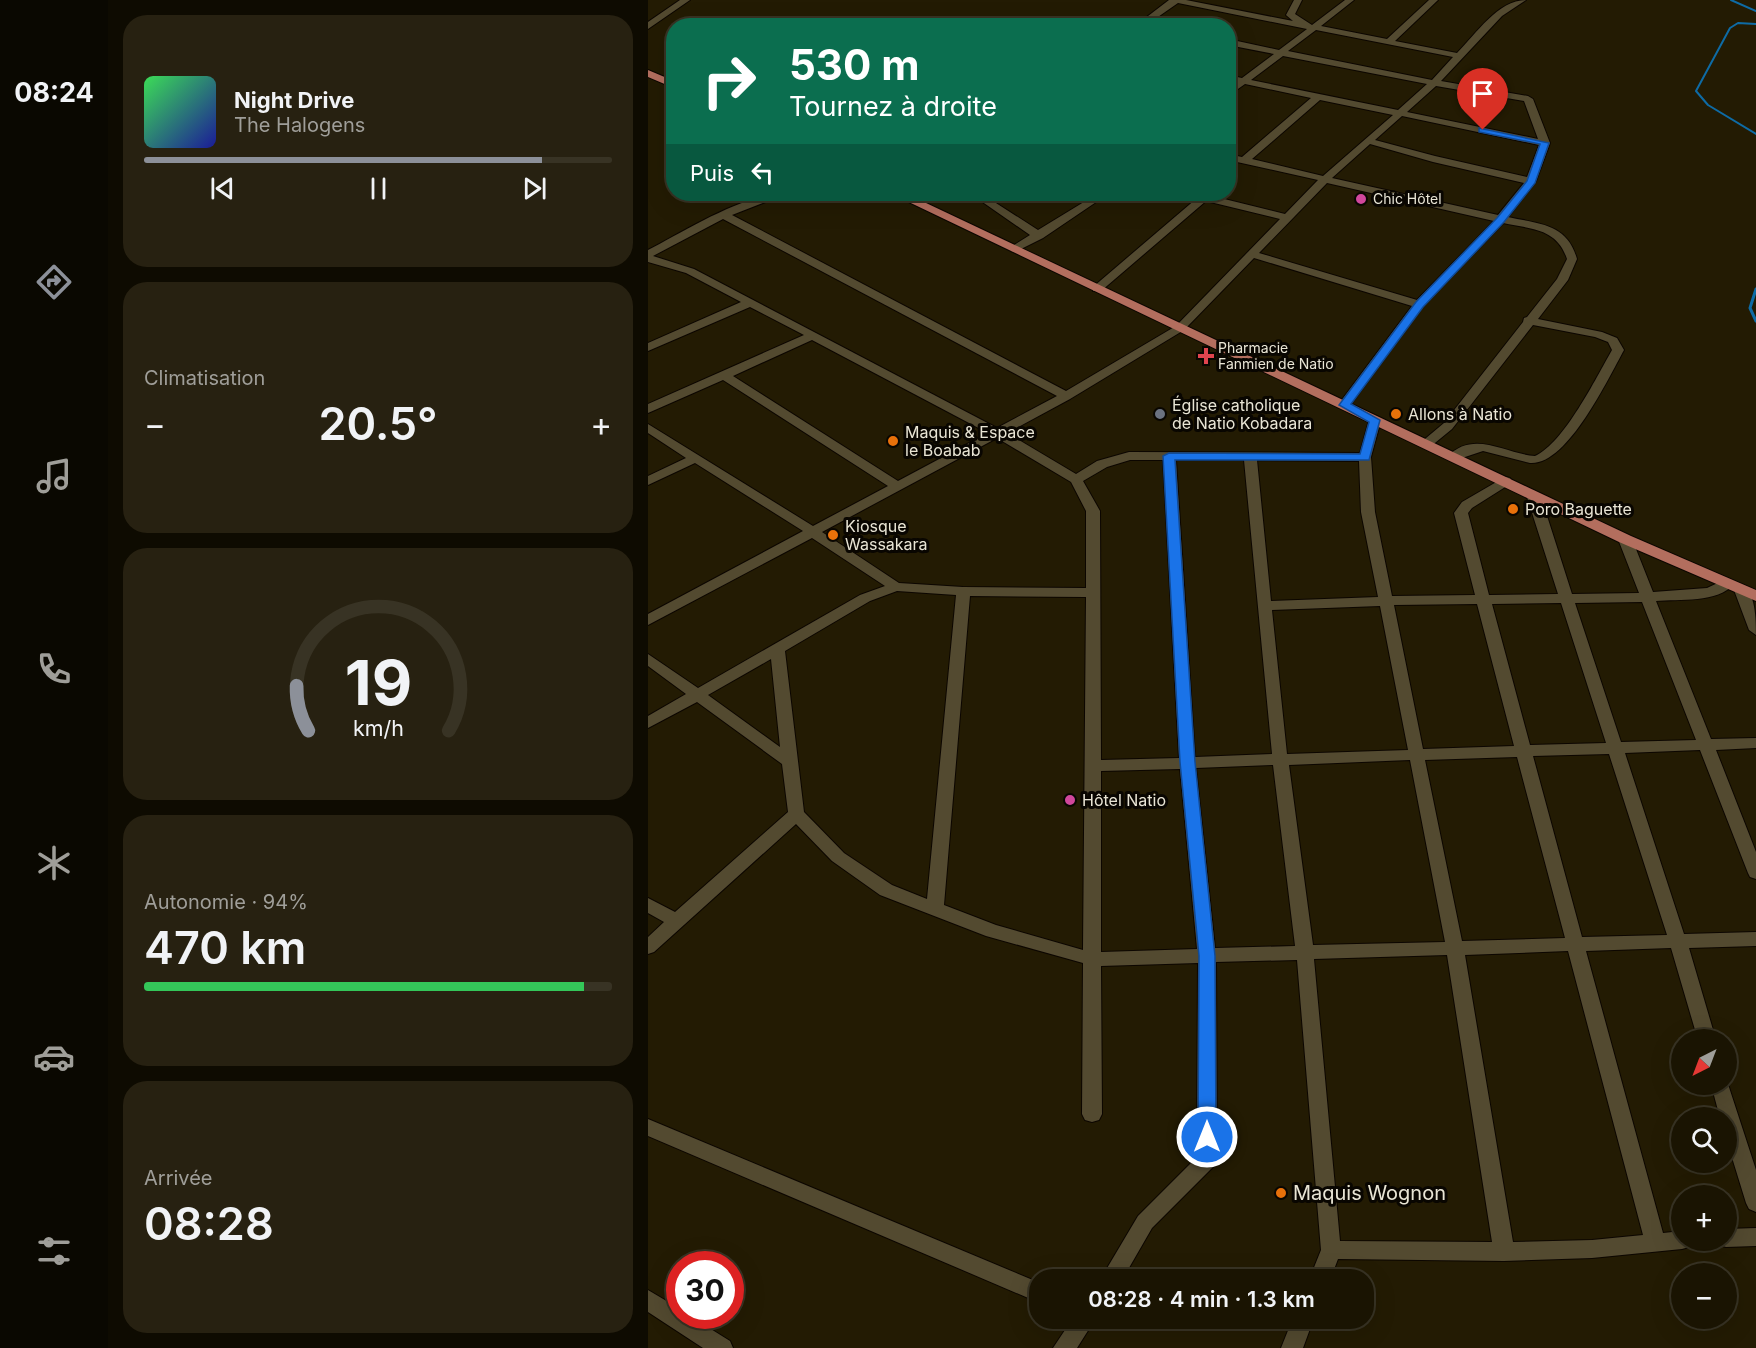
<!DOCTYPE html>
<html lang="fr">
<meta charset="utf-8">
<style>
:root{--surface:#1a1402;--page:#272111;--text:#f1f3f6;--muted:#9f9e99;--line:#383324;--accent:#8c9099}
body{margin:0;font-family:Inter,sans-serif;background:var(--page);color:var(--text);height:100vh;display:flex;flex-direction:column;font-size:22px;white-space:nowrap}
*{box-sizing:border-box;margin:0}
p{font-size:20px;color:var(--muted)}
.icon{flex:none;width:33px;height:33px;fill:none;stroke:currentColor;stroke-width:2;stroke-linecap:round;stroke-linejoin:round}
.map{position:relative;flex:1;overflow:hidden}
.panel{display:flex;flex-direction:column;gap:15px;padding:15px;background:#0e0b01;width:540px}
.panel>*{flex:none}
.top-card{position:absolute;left:18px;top:18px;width:570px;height:183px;border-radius:24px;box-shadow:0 6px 24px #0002,0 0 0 2px var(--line);background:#0b6e4f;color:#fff;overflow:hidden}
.needle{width:39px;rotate:222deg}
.buttons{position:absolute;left:1023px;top:1029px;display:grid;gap:12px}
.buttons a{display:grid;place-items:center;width:66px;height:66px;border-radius:50%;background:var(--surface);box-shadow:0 6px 24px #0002,0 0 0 2px var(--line);font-size:30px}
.speed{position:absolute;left:18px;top:1251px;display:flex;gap:12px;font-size:30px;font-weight:700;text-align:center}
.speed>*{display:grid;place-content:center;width:78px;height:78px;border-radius:50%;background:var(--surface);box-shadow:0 6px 24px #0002,0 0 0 2px var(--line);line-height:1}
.speed .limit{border:9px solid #d22;background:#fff;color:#111}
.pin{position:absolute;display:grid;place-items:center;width:51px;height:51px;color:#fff;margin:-62px -26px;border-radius:50% 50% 50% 0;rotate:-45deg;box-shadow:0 0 6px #0007}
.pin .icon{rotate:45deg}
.me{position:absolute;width:66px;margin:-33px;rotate:0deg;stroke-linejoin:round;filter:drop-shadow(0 0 4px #0008)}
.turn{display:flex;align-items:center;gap:21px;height:126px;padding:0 24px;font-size:27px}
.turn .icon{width:78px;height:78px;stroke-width:2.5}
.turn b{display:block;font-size:42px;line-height:51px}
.then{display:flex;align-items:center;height:57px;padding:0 24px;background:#0003;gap:12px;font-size:22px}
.big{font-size:45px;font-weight:600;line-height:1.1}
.panel .widget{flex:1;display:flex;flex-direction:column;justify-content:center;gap:9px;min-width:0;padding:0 21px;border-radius:24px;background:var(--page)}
.panel .dial{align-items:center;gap:0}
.dial svg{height:156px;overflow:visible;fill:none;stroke:var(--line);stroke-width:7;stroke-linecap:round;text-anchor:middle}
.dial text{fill:var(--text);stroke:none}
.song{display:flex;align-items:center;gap:18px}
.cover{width:72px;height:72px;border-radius:9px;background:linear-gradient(135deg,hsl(130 70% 55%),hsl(240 70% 35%))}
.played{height:6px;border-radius:3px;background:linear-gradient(90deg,var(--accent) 85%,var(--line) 85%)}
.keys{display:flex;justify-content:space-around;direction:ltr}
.heat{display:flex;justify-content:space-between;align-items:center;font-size:33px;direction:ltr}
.charge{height:9px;border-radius:4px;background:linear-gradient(90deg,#34c759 94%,var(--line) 0)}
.trip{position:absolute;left:381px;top:1269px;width:345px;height:60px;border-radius:24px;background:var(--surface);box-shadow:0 6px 24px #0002,0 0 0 2px var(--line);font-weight:600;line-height:60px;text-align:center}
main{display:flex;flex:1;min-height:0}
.tabs{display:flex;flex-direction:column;width:108px;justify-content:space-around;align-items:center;background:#0a0801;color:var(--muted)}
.tabs .icon{width:42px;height:42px}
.tabs .active{color:var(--accent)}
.tabs b{font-size:27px;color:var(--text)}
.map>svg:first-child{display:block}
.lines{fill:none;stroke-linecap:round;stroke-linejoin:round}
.stream-far1{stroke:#0e6ba5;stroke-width:2}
.stream{stroke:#0e6ba5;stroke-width:3}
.minor-casing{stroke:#0c0600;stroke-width:2}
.major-casing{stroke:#0c0600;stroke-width:2}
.minor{fill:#534a30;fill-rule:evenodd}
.major{fill:#b36e5e;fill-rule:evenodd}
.route{fill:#1a73e8;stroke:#114b97;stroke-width:1.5}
.hotel-dot{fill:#d1479c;stroke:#090601;stroke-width:2}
.health-dot{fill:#e0444e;stroke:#090601;stroke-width:2}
.worship-dot{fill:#6b7280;stroke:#090601;stroke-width:2}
.food-dot{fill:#e8710a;stroke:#090601;stroke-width:2}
.labels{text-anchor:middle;stroke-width:6;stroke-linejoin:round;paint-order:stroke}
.far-poi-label{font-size:14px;fill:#e9e5d5;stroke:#090601;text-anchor:start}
.poi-label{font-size:16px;fill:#e9e5d5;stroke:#090601;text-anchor:start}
.near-poi-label{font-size:20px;fill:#e9e5d5;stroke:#090601;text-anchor:start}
</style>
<main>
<nav class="tabs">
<b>08:24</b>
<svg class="icon active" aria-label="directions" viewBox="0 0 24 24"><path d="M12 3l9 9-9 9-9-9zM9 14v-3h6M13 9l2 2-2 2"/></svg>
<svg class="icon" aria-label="music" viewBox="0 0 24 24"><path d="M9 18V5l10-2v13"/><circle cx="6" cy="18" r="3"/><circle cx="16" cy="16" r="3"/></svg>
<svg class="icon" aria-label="phone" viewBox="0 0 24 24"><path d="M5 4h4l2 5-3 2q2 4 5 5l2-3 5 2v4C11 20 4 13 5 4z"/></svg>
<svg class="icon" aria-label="climate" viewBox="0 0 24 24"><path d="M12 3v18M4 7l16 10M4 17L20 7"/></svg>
<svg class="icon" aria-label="car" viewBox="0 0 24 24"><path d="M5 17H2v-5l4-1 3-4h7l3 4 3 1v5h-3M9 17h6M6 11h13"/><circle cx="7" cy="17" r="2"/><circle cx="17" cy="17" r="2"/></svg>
<svg class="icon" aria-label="filters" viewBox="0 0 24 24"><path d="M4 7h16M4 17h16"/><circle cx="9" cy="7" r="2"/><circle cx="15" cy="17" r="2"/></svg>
</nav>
<section class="panel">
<div class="widget">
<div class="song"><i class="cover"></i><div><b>Night Drive</b><p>The Halogens</p></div></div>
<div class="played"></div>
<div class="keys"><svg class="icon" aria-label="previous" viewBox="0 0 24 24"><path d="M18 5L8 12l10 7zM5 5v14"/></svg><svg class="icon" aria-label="pause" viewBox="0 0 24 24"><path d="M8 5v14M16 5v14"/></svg><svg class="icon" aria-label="next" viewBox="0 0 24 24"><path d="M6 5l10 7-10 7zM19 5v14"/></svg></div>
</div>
<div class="widget"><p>Climatisation</p>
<div class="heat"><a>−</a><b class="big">20.5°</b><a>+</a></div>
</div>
<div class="widget dial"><svg viewBox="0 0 100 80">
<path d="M14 69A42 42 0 1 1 86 69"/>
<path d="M14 69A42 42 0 0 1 8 46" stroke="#8c9099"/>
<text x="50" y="56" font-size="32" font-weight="700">19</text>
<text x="50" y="72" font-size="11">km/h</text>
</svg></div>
<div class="widget"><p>Autonomie · 94%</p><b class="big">470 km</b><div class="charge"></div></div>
<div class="widget"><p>Arrivée</p><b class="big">08:28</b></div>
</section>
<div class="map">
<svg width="1108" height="1348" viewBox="0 0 1108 1348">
<rect width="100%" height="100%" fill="#231b03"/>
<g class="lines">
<path class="stream-far1" d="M1083,0l25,11
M1108,24l-18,-1 -8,5 -34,63 12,14 48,29"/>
<path class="stream" d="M1108,289l-6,19 6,13"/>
<defs>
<path id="minor" d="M32,0h10l-42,29v-7z
M521,0h17l107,21 -7,-6 8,-15h8l-7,14 17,11 33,-25h9l-33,26 66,13 42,-39h9l-43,41 62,12c19,-19 41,-53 69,-53l-24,16 -61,65 87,15 5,3 17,44 -14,38 -28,36c31,7 59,6 69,42l-9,21 -30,39 64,13 15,6 7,12c-16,29 -57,116 -94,113l-47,-12 -30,10 -6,-4c27,-28 58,-3 88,-1 29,-13 61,-78 77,-106l-4,-8 -13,-5 -62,-12 -81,104 -22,18 -5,1 -6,-4 25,-21 79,-101 1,-4 3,-1 30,-38 10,-20c-10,-31 -36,-30 -64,-36l-80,83 -75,102h-8l-2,-3 74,-99 -158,-48 -70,72 -114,69 -63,34 69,41 21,-13 32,-9 231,1 9,-33 6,-4 6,4 -10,37 4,55 17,84 83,-1 -21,-82 8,-11 43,-25 5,1 2,3 -2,3 -38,24 -4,5 21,82 69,-1 -32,-100 7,-4 7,4 32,100 67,-1 -21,-54 7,-4 7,4 21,53 54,-4 15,-7h10l2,3c-16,19 -55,15 -78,17l55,138 45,-1v10l-40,2 40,102v27l-6,-2 -2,-4 -48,-123 -75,3 59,181 72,-2v14l-67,2 27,92h-18l-27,-92 -85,3 77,282 19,-2v9h10l-3,7 -7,2 -90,9 -88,3 -166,-2 -8,21h-21l12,-30 -24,-290 -81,2 1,198 -3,6 -62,62 -30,52h-22l38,-64 59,-59 1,-194 -97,3 1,148 -3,6 -7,2 -7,-2 -3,-6 1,-151 -97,-27 -106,-41 -48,-34 -36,-37 -142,128 -6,2v-17l16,-15 -16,-9v-15l27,14 113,-100 -6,-48 -85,-62 -49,26v-12l38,-22 -38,-28v-12l50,34 162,-93 25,-9 -73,-48 -164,87v-11l155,-83 -108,-68 -47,22v-9l38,-18 -38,-25v-9l165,102 75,-40 -165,-106 -75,33v-9l156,-69 -54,-28 -102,44v-8l93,-41 -55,-29 -38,-11v-12c35,-18 95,-56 134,-56l-1,2 -49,19 334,176 110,-65 104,-107 -74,-18 -105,90h-8v-4l103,-88 -10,-3 -1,-2h19l81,20 33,-34 -90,-20v-6l14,3 69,-59 -66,-14 -17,12v-8l8,-6 -8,-1v-6l14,3 32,-24 -46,-9v-6l51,11 28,-21 -129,-26 -33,23h-10zM668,30l137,27 -21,23 -144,-29zM635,56l144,28 -29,26 -147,-30zM788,86l88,15 14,38 -131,-27zM672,100l73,15 -70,61 -71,-17zM754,116l137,29 -12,32 -92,-21 -60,-16zM722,144l63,18 91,21 -26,32 -166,-37zM679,183l167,38 -77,79 -158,-47zM75,219l334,177 -60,32 -303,-159 -41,-13zM164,340l176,93 -90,48 -165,-105zM349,438l74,44 15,29v77l-123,-1 -64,-4 -77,-51zM482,460h33l16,298 -78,2 -1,-249 -17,-30 24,-14zM528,460h68l28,294 -77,3zM609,460l102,1 2,51 17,85 -107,4zM249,591l59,4 -29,304 -35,-14 -48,-32 -40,-41 -19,-161 85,-50zM322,596l116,1 -3,353 -87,-25 -52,-20zM994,602l54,138 -75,2 -46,-139zM913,603l45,140 -76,2 -38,-141zM829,604l37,142 -91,3 -29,-144zM732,606l28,144 -121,4 -15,-144zM123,659l9,88 -72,-52zM961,754l58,181 -85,2 -49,-181zM869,757l48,181 -103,3 -37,-181zM762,760l35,182 -132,3 -24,-180zM625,765l22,181 -80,2 -19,-180zM532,769l17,180 -96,3v-181zM920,951l75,284 -51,5 -79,2 -48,-287zM799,955l45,287 -152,-1 -26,-282z
M323,194h11l56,36 59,-36h11l-65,44 -28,14 -4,-1v-4l19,-12z
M1093,586c15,4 15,35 15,49l-7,-5 -15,-40z
M1078,1078l30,92v42l-7,-3 -3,-6 -20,-65v-20h-6l-9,-34h15z
M0,1119l392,164v20l-392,-167z
M1108,1228v18l-30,1 -7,-2 -2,-5h9v-11z
M0,1290l32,19v7h10l40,25 3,7h-30l-55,-36z
M425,1318h23l-19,30h-24z
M645,1318h21l-11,30h-22z"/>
<path id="major" d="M0,70l26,11v7l-26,-11z
M244,194h15l724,342 125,54v11l-137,-59z"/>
</defs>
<use href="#minor" class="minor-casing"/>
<use href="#major" class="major-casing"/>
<use href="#minor" class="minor"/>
<use href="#major" class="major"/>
</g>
<path class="route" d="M831,128l70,15 -14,40 -31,39 -81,85 -72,97 29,16 -11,40h-194l20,302 20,194 1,181 -3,6 -6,2 -6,-2 -3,-6 1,-181 -19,-194 -17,-306 6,-3 191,1 9,-32 -30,-17 77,-103 81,-84 30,-37 13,-37 -61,-12z"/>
<g class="hotel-dot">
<circle cx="713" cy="199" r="6"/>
<circle cx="422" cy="800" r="6"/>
</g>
<path class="health-dot" d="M555 347h6v6h6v6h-6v6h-6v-6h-6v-6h6z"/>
<circle class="worship-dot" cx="512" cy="414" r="6"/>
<g class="food-dot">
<circle cx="748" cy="414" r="6"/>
<circle cx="245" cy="441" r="6"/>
<circle cx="865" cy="509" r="6"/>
<circle cx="185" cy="535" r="6"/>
<circle cx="633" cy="1193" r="6"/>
</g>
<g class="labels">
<g class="far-poi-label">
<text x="725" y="204">Chic Hôtel</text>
<text x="570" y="353">Pharmacie<tspan x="570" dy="16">Fanmien de Natio</tspan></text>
</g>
<g class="poi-label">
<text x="524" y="411">Église catholique<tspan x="524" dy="18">de Natio Kobadara</tspan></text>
<text x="760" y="420">Allons à Natio</text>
<text x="257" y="438">Maquis &amp; Espace<tspan x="257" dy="18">le Boabab</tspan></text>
<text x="877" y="515">Poro Baguette</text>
<text x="197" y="532">Kiosque<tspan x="197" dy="18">Wassakara</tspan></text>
<text x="434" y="806">Hôtel Natio</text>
</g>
<g class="near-poi-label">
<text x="645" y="1200">Maquis Wognon</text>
</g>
</g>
</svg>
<div class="buttons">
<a><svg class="needle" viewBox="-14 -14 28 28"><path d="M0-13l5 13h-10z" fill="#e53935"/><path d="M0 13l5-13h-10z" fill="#9f9e99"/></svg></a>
<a><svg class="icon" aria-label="search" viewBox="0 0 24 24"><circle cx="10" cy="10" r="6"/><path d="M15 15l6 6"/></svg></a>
<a>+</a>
<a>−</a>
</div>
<div class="speed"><div class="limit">30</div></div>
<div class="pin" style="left:835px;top:130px;background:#d93025"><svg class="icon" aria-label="arrive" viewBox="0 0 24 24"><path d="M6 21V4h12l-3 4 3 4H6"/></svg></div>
<svg class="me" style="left:559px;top:1137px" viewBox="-20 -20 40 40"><circle r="17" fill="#1a73e8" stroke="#fff" stroke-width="3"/><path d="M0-11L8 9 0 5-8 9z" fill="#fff"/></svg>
<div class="trip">08:28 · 4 min · 1.3 km</div>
<div class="top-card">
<div class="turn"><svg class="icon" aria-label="right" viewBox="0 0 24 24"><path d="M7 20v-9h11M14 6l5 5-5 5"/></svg><div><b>530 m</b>Tournez à droite</div></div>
<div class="then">Puis<svg class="icon" aria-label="left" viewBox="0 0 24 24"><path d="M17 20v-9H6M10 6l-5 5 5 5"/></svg></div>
</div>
</div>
</main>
